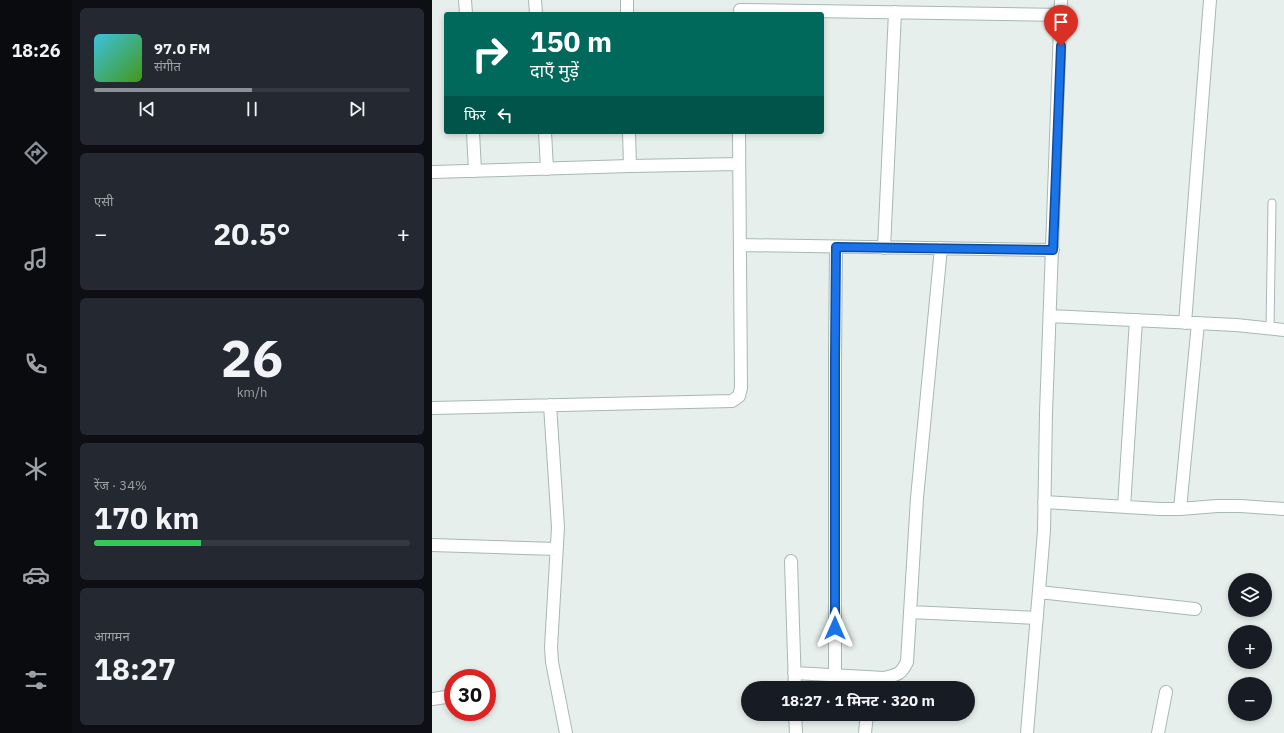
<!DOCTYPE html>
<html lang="hi">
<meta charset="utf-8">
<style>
:root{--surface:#171b24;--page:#242831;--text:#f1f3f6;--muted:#9ea1a6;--line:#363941;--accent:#8c9099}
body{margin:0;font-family:"IBM Plex Sans","Noto Sans Devanagari",sans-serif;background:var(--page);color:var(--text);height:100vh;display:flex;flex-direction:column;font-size:15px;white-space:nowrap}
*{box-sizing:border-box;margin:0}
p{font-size:13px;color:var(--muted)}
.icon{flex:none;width:22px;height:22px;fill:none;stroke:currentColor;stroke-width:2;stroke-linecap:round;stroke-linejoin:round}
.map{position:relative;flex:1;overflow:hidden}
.side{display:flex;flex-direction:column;gap:8px;padding:8px;background:#0d0f14;width:360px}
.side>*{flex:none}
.guide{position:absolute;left:12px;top:12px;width:380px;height:122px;border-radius:4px;box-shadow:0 2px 6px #0003;background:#00695c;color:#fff;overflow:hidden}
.tools{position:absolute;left:796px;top:573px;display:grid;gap:8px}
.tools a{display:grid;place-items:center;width:44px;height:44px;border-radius:50%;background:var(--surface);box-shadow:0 2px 6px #0003;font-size:20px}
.speed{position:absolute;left:12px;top:669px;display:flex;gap:8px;font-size:20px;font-weight:700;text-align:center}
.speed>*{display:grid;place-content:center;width:52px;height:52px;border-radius:50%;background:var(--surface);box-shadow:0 2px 6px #0003;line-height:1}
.speed .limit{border:6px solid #d22;background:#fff;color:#111}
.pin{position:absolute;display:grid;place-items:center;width:34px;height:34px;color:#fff;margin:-41px -17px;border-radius:50% 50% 50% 0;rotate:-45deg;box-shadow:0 0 4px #0007}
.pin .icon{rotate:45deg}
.me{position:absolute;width:44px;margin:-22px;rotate:0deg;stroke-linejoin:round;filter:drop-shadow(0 0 3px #0008)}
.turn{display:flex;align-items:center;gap:14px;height:84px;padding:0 20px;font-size:18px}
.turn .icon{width:52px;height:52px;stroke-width:2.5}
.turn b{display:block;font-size:28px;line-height:34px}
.then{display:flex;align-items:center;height:38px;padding:0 20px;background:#0003;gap:8px;font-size:15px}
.big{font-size:30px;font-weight:700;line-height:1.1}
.side .card{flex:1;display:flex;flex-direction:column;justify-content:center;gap:6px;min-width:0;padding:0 14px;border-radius:6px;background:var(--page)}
.side .dial{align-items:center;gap:0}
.dial b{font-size:52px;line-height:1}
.song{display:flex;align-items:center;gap:12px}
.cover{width:48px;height:48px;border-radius:6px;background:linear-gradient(135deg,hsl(190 70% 55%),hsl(100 70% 35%))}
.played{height:4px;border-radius:2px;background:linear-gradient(90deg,var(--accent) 50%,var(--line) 50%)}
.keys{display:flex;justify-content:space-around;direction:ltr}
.heat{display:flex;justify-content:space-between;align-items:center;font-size:22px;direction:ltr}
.charge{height:6px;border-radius:3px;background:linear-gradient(90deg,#34c759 34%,var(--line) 0)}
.trip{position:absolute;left:309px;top:681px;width:234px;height:40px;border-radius:20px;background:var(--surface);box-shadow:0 2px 6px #0003;font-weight:700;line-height:40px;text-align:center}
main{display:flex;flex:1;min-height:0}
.menu{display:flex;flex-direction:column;width:72px;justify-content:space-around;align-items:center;background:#090b0e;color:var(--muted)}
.menu .icon{width:28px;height:28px}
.menu .selected{color:var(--accent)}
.menu b{font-size:18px;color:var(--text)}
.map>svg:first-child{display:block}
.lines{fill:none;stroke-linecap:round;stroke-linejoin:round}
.lane-casing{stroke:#a8b8b2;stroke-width:9}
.street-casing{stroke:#a8b8b2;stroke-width:14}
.lane{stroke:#fff;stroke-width:7}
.street{stroke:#fff;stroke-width:12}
.route-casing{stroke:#114b97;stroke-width:10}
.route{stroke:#1a73e8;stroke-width:7}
</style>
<main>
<nav class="menu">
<b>18:26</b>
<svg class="icon selected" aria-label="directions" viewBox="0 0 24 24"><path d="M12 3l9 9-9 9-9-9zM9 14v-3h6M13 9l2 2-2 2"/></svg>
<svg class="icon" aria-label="music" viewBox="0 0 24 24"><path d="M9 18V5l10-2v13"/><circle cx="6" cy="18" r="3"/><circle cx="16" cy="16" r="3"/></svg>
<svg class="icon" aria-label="phone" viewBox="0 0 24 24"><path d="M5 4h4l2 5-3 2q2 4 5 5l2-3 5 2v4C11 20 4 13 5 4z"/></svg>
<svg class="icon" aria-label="climate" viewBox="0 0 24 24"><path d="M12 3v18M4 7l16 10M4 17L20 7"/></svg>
<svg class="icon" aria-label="car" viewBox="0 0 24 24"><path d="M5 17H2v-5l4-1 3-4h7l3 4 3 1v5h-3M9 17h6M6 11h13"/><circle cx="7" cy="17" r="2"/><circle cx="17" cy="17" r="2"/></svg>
<svg class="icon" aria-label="filters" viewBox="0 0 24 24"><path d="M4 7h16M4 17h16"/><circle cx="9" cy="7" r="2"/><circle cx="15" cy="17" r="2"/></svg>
</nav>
<section class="side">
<div class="card">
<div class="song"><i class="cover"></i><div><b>97.0 FM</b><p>संगीत</p></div></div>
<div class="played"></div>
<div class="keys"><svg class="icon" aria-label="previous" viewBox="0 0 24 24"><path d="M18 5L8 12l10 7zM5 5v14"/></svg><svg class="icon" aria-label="pause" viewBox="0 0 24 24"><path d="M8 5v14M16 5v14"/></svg><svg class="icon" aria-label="next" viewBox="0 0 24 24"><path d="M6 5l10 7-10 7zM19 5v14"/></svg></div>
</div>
<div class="card"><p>एसी</p>
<div class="heat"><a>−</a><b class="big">20.5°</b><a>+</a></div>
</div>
<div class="card dial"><b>26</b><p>km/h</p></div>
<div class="card"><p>रेंज · 34%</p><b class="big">170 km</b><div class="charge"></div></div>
<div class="card"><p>आगमन</p><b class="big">18:27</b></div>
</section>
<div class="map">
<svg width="852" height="733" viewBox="0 0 852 733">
<rect width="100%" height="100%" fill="#e6efeb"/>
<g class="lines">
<defs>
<path id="lane" d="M838,329l2,-126"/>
<path id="street" d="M33,0l1,14
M103,0l1,14
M195,0v14
M308,10l322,5
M41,132l2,39
M113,132l2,37
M197,132l1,34
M0,172l198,-6 109,-2
M308,245l313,5
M452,248l11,-236
M618,316l186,9 48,5
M753,323l25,-323
M118,405l8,122 -7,120 1,15 14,71
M0,408l300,-7 7,-5 2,-8 -2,-256
M612,502l116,7h20l37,-3h24l43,3
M692,507l12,-187
M748,509l18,-186
M0,545l125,4
M359,561l4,127
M607,592l156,17
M478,612l127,6
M362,673l90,5
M403,675v-316l1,-112
M439,688c5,-11 20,-10 28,-15 4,-3 6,-7 8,-11l10,-164 24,-250
M0,699l21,-3
M363,714l1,19
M433,733l2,-19
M595,733l17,-202 2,-118 15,-413
M726,733l8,-41"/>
</defs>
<use href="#lane" class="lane-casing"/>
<use href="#street" class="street-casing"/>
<use href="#lane" class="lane"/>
<use href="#street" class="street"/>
</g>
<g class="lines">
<defs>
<path id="route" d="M403,628v-269l1,-112 217,3 8,-204"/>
</defs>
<use href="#route" class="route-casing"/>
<use href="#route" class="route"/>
</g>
</svg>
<div class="tools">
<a><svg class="icon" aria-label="layers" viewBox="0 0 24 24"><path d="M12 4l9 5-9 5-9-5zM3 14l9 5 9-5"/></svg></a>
<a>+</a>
<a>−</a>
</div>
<div class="speed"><div class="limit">30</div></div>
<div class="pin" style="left:629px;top:46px;background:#d93025"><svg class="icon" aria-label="arrive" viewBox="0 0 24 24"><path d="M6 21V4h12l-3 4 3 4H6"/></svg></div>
<svg class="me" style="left:403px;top:628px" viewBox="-20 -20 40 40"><path d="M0-17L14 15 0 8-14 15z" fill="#1a73e8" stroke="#fff" stroke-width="4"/></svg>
<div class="trip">18:27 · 1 मिनट · 320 m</div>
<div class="guide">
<div class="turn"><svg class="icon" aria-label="right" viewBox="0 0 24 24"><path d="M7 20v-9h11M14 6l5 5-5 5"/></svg><div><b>150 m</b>दाएँ मुड़ें</div></div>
<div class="then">फिर<svg class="icon" aria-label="left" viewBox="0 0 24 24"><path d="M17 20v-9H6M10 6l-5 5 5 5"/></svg></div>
</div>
</div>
</main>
